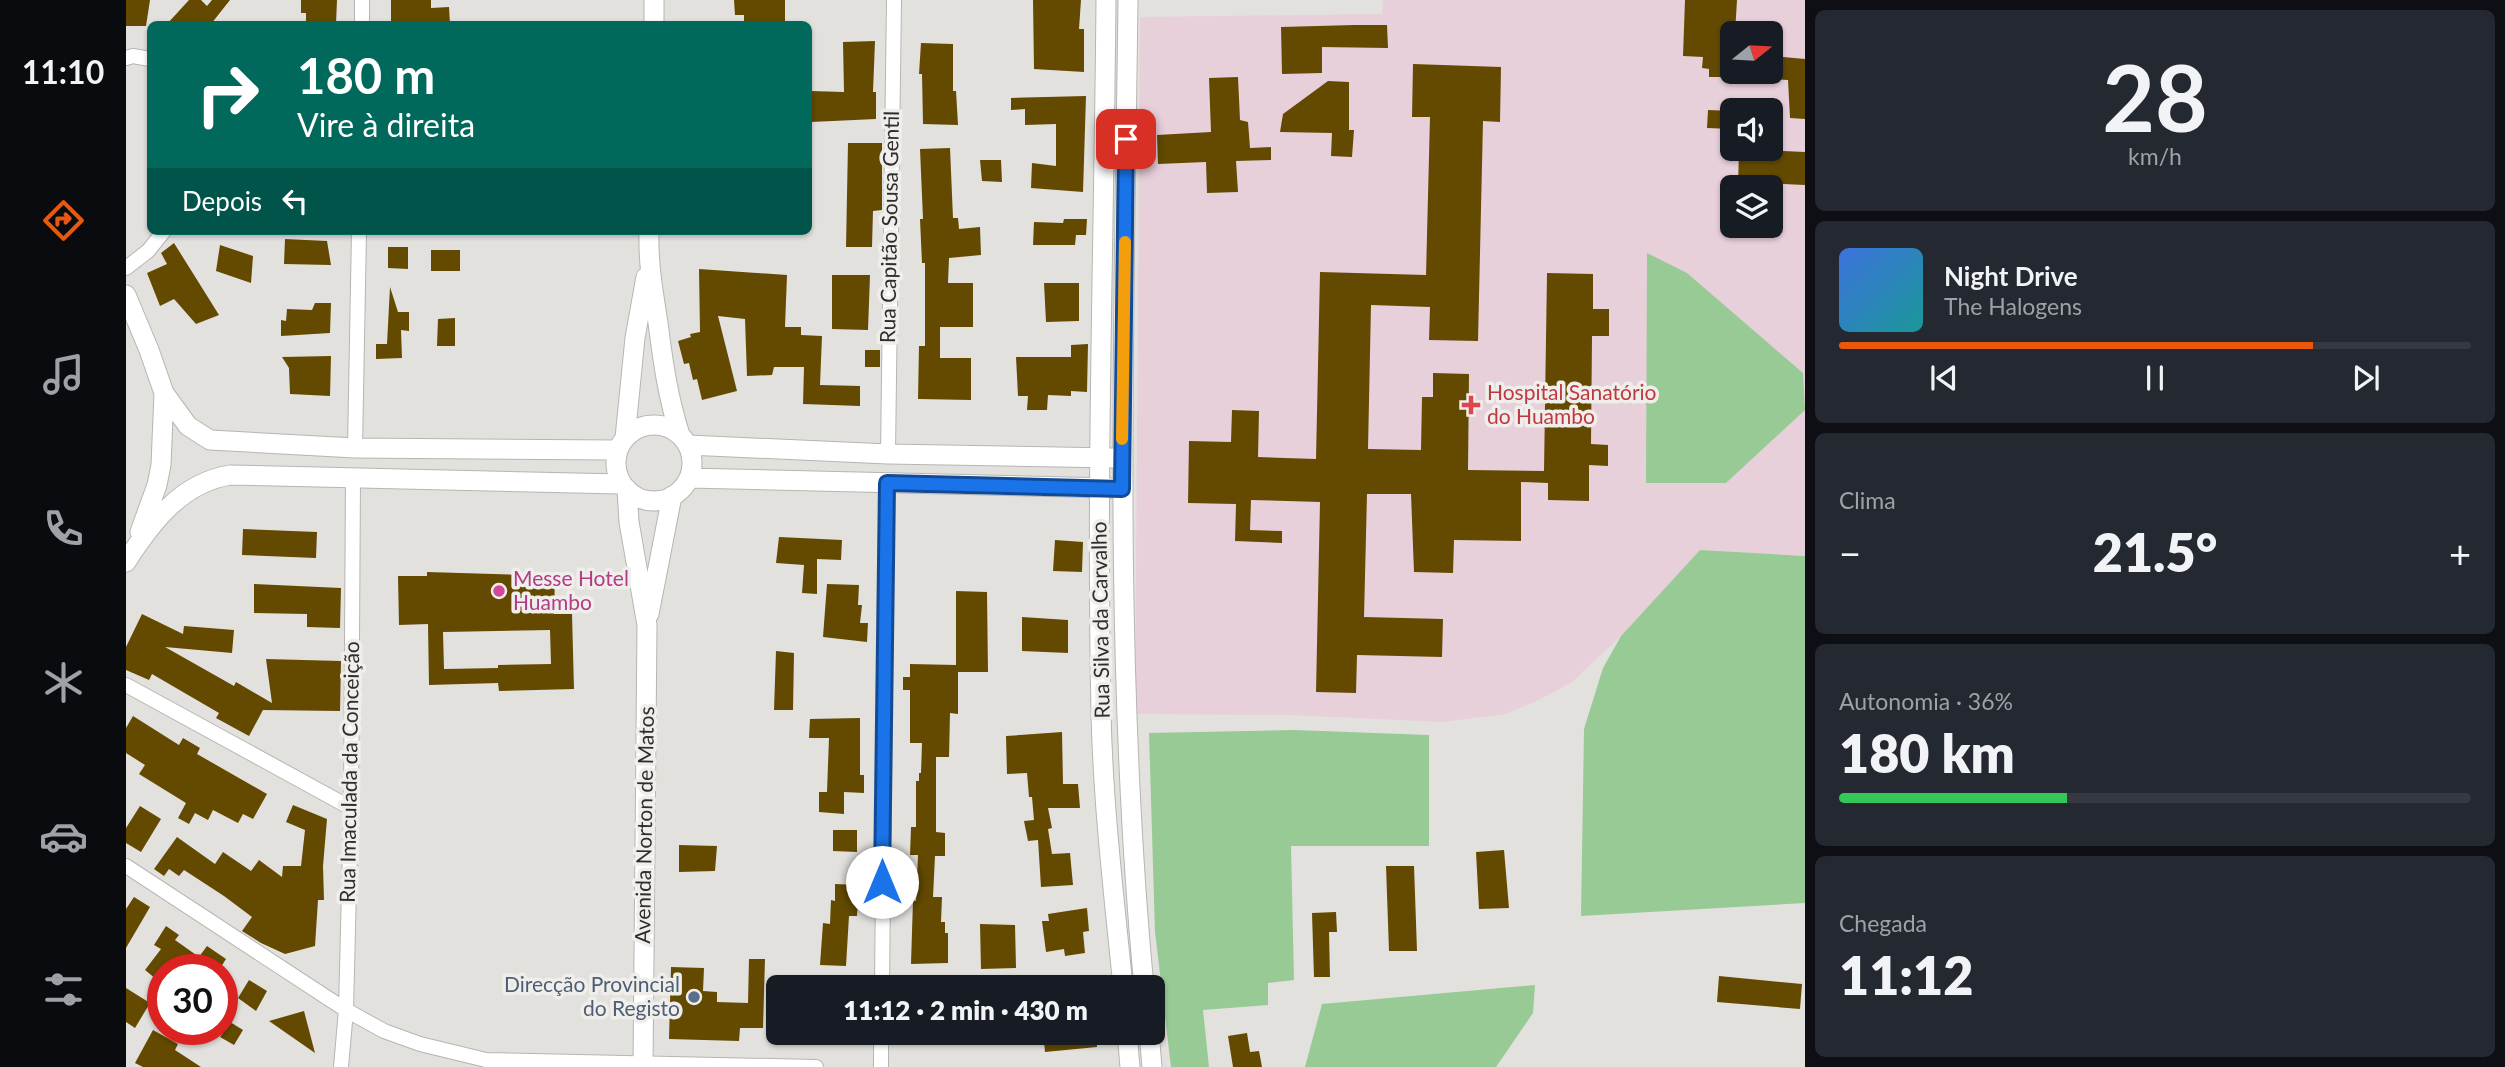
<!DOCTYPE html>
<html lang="pt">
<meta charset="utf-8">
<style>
:root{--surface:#171b24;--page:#242831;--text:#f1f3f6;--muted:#9ea1a6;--line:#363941;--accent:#ea580c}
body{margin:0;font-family:Lato,sans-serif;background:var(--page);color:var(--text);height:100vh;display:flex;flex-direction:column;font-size:26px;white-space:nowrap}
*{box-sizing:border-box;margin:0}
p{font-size:23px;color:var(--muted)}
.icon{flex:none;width:38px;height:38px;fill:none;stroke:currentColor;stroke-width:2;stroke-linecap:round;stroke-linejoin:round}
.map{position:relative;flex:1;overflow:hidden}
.side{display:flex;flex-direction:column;gap:10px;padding:10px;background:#0d0f14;width:700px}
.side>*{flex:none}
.hud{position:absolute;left:21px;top:21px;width:665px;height:214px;border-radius:10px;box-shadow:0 2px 5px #0004;background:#00695c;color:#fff;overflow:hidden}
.needle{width:46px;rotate:72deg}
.controls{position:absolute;left:1594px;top:21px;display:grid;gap:14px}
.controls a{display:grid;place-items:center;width:63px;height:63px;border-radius:10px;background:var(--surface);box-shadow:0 2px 5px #0004;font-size:35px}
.speed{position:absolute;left:21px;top:954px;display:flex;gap:14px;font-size:35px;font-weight:700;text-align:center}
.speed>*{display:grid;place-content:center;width:91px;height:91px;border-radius:50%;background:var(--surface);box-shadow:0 2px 5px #0004;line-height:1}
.speed .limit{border:10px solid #d22;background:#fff;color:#111}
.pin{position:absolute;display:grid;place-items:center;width:60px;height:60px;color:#fff;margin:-30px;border-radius:14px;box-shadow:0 4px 10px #0006}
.me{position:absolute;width:77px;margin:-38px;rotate:0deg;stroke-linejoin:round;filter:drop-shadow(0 0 5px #0008)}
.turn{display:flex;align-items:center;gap:24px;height:147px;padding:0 35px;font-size:32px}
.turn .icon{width:91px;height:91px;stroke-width:2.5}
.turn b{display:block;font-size:49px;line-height:60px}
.then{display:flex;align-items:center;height:66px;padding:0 35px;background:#0003;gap:14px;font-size:26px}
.big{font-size:52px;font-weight:800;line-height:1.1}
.side .widget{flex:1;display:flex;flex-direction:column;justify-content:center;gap:10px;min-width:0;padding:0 24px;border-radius:10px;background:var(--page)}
.side .dial{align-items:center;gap:0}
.dial b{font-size:91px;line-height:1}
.song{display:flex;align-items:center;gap:21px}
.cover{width:84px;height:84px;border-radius:10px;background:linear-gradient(135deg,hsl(220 70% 55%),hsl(180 70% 35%))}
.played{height:7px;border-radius:4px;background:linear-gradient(90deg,var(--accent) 75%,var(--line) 75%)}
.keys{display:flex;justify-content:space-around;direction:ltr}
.heat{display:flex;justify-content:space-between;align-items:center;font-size:38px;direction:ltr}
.charge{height:10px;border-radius:5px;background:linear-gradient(90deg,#34c759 36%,var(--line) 0)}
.trip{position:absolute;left:640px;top:975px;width:399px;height:70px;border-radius:10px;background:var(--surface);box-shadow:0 2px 5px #0004;font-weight:800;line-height:70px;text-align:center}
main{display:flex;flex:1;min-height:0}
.dock{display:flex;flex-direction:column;width:126px;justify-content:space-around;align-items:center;background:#090b0e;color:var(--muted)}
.dock .icon{width:49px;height:49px}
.dock .current{color:var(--accent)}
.dock b{font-size:32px;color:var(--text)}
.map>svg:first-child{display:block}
.medical{fill:#e8d0db;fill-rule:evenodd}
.green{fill:#98ca96}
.building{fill:#634a00;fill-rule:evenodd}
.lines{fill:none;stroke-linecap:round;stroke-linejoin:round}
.street-casing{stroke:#b7b5b1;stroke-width:16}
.secondary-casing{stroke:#b7b5b1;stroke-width:21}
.street{stroke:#fff;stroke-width:14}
.secondary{stroke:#fff;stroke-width:19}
.route-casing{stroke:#114b97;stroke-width:18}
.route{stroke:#1a73e8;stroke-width:12}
.slow{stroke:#f59e0b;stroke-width:12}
.health-dot{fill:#e0444e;stroke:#f0eeea;stroke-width:2.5}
.hotel-dot{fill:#d1479c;stroke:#f0eeea;stroke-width:2.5}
.service-dot{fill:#5c6f8a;stroke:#f0eeea;stroke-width:2.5}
.labels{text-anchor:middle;stroke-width:7;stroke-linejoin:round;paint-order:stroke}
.street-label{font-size:21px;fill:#2f2e2d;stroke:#f0eeea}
.health-label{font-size:21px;fill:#be3a42;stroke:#f0eeea;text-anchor:start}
.hotel-label{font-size:21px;fill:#b23c85;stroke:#f0eeea;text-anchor:start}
.service-label{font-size:21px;fill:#4e5e75;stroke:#f0eeea;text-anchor:end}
</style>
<main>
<nav class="dock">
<b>11:10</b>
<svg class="icon current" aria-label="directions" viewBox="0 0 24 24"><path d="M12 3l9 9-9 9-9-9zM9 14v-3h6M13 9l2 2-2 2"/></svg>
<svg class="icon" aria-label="music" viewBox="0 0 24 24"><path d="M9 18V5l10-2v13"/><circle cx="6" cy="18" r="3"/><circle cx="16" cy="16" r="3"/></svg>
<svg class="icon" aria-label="phone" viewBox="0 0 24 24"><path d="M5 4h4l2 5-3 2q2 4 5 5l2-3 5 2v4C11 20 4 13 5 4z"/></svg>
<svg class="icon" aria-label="climate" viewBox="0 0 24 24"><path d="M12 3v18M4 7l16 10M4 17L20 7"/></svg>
<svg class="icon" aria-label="car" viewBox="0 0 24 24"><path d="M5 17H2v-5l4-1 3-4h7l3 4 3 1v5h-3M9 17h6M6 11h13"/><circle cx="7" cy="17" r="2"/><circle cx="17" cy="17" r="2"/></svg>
<svg class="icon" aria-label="filters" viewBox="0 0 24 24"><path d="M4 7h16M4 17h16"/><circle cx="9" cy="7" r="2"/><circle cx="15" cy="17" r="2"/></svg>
</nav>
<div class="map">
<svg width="1679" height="1067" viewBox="0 0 1679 1067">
<rect width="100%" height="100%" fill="#e3e1dd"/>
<path class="medical" d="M1257,0h422v556l-105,-6 -79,86 -49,46 -33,18 -33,14 -64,8 -154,-7 -153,-1 5,-697 242,-3zM1606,33h39v39h-39zM1606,110h39v39h-39zM1606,187h39v39h-39z"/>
<path class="green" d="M1521,253l40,20 116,100 2,37 -79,73h-80z
M1574,550l105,6v347l-224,13 3,-187 19,-61 18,-32z
M1168,730l135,5v111h-138l3,134 -26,3v22l-65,5 6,57h-38l-16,-135 -6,-199z
M1409,985l-2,28 -37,54h-191l17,-63z"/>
<path class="building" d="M0,0h24l-4,26h-20z
M63,0h12l6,6 5,-6h18l-19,24h-44z
M175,0h36l-1,24h-30v-11h-5z
M265,0h40v8l18,-1 1,17h-52v-3h-7z
M608,0h51v24h-41v-9h-9z
M907,0h48l-2,29h5v43l-50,-3z
M1559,0h52l-2,33h-3v44h-23v-8l-7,-1 1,-11 -20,-1z
M1228,25h33l1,23 -66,-1v26l-40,1 -1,-47z
M749,41l-2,51h3v27l-65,3v-31l33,1 -1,-50z
M795,43l32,1v47h3l2,34 -35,-1 -1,-50h-3z
M1645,56l34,3v60l-15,-1 -2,-38 -17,-1z
M1287,64l88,3 -1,55 -17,-1 -5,220 -49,-1 1,-33 -59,-2 -3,144 53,1 1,-53h11v-24l36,1 -1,96 76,1 3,-198 46,1v35h16v27h-17l-1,108 17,1v21l-19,-1v36l-41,-1v-17l-27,-1v59l-67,-1 -1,33 -39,-1 -3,-78h-44l-3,123 79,2 -1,38 -85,-2 -1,38 -40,-1 4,-190 -69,-2 -1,30 32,1v12l-47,-2 1,-37 -48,-1 1,-62 42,1 1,-32 27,1 -1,46 58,2 4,-187 106,3 4,-158h-18z
M1112,77l2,43 8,2 2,26 21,-1v13l-35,1 2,31 -31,1 -1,-31 -48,2 -1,-29 54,-3 -2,-54z
M1202,81l21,1v48h5l-2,27 -21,-1 1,-23 -52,-1 3,-18z
M960,96l-3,96 -52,-4 1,-25 24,3v-42l-31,1v-16l-14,1v-12z
M1582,110l24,1v18l-25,-1z
M722,143h34v67l-9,1 -1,36h-26z
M824,148l3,70h5l1,11 21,-2 1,28 -32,3 -1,25h25v44h-33v31h31v42l-53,-1 1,-53h6v-83h-3l-2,-44h3l-3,-70z
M1613,149l66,3v33l-43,-2v4h-24z
M854,160h21l1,22 -20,-1z
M938,219h23l-1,16h-10l-1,10h-42l1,-23 29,1z
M159,239l42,2 4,24 -47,-1z
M48,243l45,72 -23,9 -22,-25 -14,7 -13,-33 20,-9 -6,-11z
M94,245l33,11 -2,27 -35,-12z
M262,247h20v22l-20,-1z
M305,250h29v21h-29z
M573,269l88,6 -2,52h16v8l21,1 -2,49 40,1v20l-57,-2 1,-37h-30l-2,8 -25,1 -2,-57 -27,-3 19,75 -35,9 -5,-21 -4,1 -4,-17 -5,1 -6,-23 13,-4 -1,-3 10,-2z
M706,275h38l-2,55 -36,-1z
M918,283h35v38l-33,1z
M264,287l8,25h11v19l-8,-1 1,28 -26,1v-15h11z
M189,303h16l-1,30 -49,3v-16l5,1 1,-12 25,1z
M329,318v28h-18l1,-27z
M962,344l-1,48 -16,-1v5l-23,-1 -1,15h-20l1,-14h-10l-2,-39h55v-12z
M739,350h15v17h-15z
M205,356l-1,40 -40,-2 -1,-26 -7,-11z
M117,529l74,3 -1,26 -74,-3z
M653,537l63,3 -1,20 -24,-1v35l-15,-1 2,-28 -28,-2z
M929,540l28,2 -1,30 -29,-1z
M301,572l128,4 -1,38h18l2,75 -75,2 -1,-8 -69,2 -1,-61 -29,1 -1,-49h29zM424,630l1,34 -53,1v3l-54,1 -1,-37z
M128,584l87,4 -1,40 -33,-1v-13l-53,-1z
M701,584l32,1 -1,20h4l-2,18h8l-1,19 -44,-5z
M830,591l31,1 1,80h-30v42l-8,-1 -1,44h-13v75l9,1v23h-10l-2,41h9l-1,25h4v11h3v30l-37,1 2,-64 3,1 2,-46h-8l1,-28h5v-46h3v-8h2l1,-30h-12v-53h-7v-13h7v-13l46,1z
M16,614l41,20 1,-8 50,4 -2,23 -67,-6 69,39 2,-4 36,21 -6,-44 75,2 -1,50 -77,-1 -14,26 -33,-18 3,-5 -67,-39 -3,6 -23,-10v-23z
M896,617l46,3v33l-46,-2z
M650,651l18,2 -1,57h-19z
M7,716l46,29 4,-7 17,10 -3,6 70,40 -14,25 -10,-5 -5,9 -25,-13 -5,10 -13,-7 -6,11 -11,-6 8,-15 -47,-29 6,-9 -19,-12v-25z
M734,718v57h4v18l-20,-1v22l-25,-2v-20h8l2,-54h-20l1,-19z
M936,732l1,52h15l2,24h-32l4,20 -4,1 4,25 18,-1 3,32 -32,2 -3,-47 -10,1 -4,-20 10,-1 -2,-23h-3l-2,-24 -20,1 -1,-38z
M167,805l34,14 -4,47 1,34h-6l-3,46 -30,8 -24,-11 -19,-12 10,-14 -28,-21 -40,-26 -5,6 -10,-7 -5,7 -10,-7 23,-32 38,27 8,-12 28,19 8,-11 23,17 1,-11h18l4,-36 -19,-8z
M14,806l21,13 -20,33 -15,-9v-15z
M707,830h24v22l-24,-1z
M553,845l38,1 -2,25 -36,1z
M1378,850l5,58 -30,1 -3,-57z
M1260,866h28l3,85h-28z
M709,884l24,1 -2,31h-8l-3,50 -26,-1 3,-42 7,1 1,-24 4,1z
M8,897l16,10 -24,41v-39z
M961,908l2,23 -6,1 2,21 -20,3 -1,-7 -18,3 -4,-31h7l-1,-7z
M1210,912l1,20h-8l1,45h-16l-2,-64z
M854,924l35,1 1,43 -35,1z
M40,926l13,9 -4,5 24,17 8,-11 19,13 -7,11h-56l-7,9 -11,-9 16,-21 -7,-4z
M623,959h16l-2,69h-23l-1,13 -70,-2 2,-72 33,1 -1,23 14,1v10l31,1z
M1593,976l83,8 -2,25 -83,-7z
M123,980l18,11 -11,20 -18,-13z
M0,988l24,15 -15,25 -9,-6z
M178,1011l11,42 -46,-32z
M96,1017l21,13 -9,15 -14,-8 3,-4z
M27,1030l25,14 -3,6 26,17h-58l-8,-4z
M917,1032h53l1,15 -52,5z
M1121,1033l3,19 9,-1 3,16h-29l-5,-31z"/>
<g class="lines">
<defs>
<path id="street" d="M236,24v-24
M0,58l7,-2 17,3
M0,268l22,-17 16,-20
M229,448l4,-217
M762,454l6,-454
M0,685l225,123
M0,866l220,144 38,21 36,13 66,16 330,7
M756,987l5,-504
M215,1067l5,-57 5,-202 2,-331
M755,1067v-35"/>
<path id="secondary" d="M980,0c-2,238 -10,475 -5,713 2,92 13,183 22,274
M1002,0c-4,329 -15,659 16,987
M528,24v-24
M523,231c-1,33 4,59 9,92 5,39 10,75 22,112
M0,295l23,55 15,43 -3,72 -4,20 -17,47
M38,393l24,33 22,14 145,8 261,2
M490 463a38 38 0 1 1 76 0a38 38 0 1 1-76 0Z
M499,438l10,-100 11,-61
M562,445l200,9 226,4
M563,478l422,10
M501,489l2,33 18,103 -4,442
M0,562c25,-39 55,-79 104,-87l391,9
M523,614l23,-118
M1001,1032l3,35
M1023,1032l3,35"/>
</defs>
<use href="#street" class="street-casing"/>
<use href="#secondary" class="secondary-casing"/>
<use href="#street" class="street"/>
<use href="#secondary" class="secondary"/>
</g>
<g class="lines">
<defs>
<path id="route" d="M756,882l5,-399 235,6 4,-350"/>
</defs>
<use href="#route" class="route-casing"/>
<use href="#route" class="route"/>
<path class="slow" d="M996,439l3,-197"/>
</g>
<path class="health-dot" d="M1341.5 394.5h7v7h7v7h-7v7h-7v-7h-7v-7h7z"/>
<circle class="hotel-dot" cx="373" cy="591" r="7"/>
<circle class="service-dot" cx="568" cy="997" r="7"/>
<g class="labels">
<g class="street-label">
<text transform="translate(764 227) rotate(-89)" y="7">Rua Capitão Sousa Gentil</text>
<text transform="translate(975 620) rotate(-91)" y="7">Rua Silva da Carvalho</text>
<text transform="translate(224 772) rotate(-89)" y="7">Rua Imaculada da Conceição</text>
<text transform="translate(519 825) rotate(-89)" y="7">Avenida Norton de Matos</text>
</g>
<g class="health-label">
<text x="1361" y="400">Hospital Sanatório<tspan x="1361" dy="24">do Huambo</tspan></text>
</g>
<g class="hotel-label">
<text x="387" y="586">Messe Hotel<tspan x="387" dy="24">Huambo</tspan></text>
</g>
<g class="service-label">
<text x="554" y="992">Direcção Provincial<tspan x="554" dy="24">do Registo</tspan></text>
</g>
</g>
</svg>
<div class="controls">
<a><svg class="needle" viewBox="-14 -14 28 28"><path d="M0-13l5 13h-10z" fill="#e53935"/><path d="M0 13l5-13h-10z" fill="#9ea1a6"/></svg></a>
<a><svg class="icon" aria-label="sound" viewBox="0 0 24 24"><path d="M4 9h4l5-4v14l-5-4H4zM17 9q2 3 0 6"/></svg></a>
<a><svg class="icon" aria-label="layers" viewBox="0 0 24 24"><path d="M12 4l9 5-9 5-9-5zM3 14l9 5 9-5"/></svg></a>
</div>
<div class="speed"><div class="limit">30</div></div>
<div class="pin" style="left:1000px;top:139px;background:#d93025"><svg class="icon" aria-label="arrive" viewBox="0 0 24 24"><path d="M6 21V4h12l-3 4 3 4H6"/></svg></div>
<svg class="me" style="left:756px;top:882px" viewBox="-20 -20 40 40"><circle r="19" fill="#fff"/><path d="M0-13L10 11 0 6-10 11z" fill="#1a73e8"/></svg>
<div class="trip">11:12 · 2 min · 430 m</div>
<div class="hud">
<div class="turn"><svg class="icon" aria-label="right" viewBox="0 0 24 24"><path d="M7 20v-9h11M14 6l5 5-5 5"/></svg><div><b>180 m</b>Vire à direita</div></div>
<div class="then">Depois<svg class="icon" aria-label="left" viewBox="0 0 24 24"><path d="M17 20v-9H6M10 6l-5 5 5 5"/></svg></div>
</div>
</div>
<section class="side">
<div class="widget dial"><b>28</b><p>km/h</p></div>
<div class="widget">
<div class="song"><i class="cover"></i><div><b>Night Drive</b><p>The Halogens</p></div></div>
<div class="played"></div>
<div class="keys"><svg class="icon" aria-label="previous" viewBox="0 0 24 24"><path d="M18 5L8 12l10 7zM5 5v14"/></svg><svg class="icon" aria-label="pause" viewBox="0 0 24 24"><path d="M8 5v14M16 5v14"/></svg><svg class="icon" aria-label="next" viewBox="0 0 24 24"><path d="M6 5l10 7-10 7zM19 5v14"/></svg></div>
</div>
<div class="widget"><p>Clima</p>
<div class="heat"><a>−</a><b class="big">21.5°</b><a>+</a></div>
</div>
<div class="widget"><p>Autonomia · 36%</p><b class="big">180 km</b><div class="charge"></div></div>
<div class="widget"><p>Chegada</p><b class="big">11:12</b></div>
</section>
</main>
